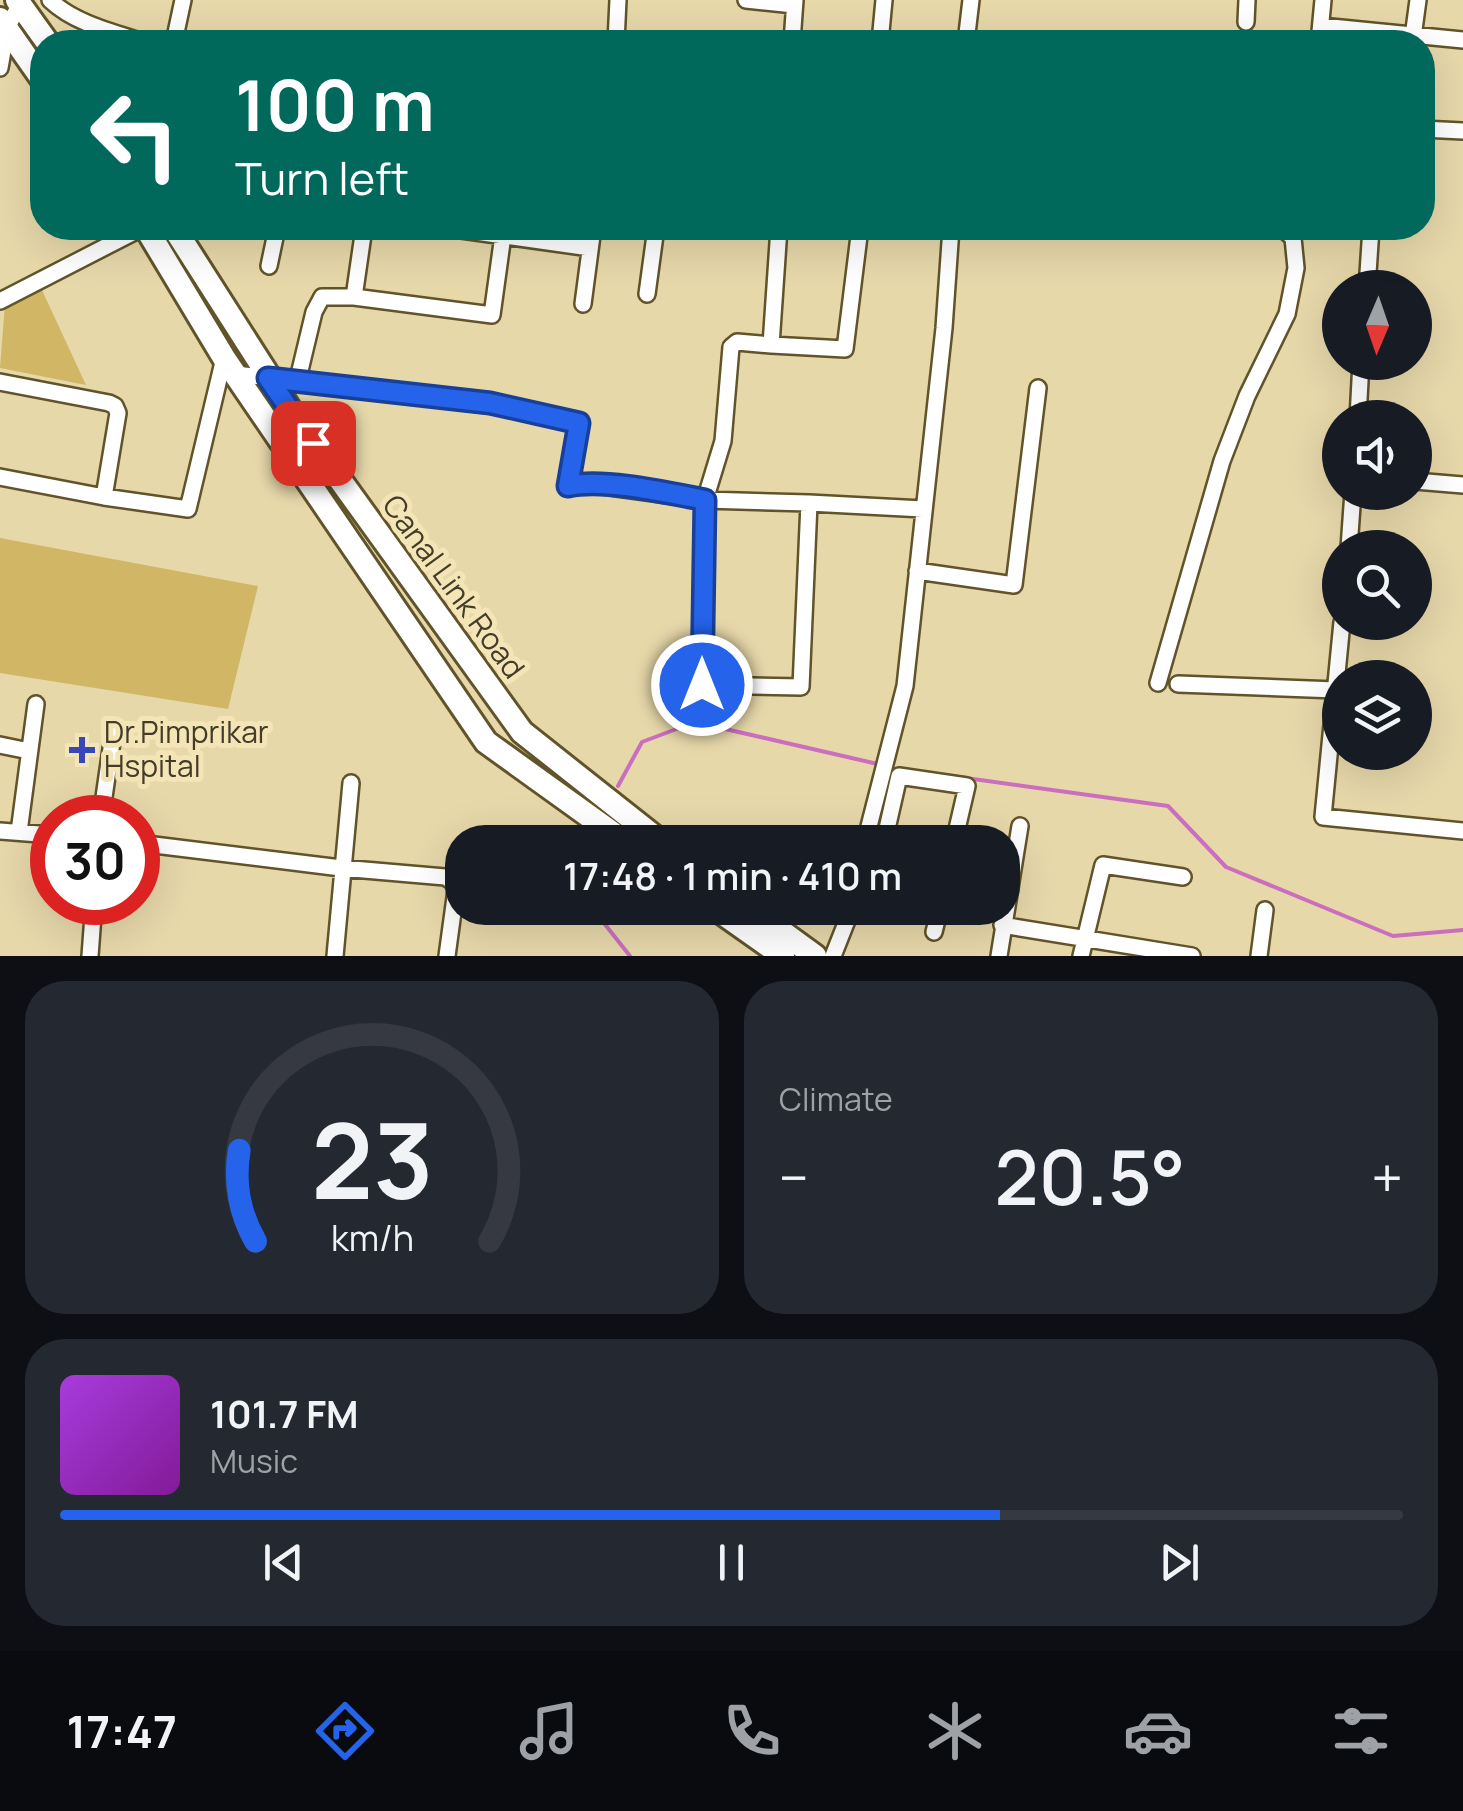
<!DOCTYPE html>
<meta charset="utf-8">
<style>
:root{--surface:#171b24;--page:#242831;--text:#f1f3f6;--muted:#9ea1a6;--line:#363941;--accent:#2563eb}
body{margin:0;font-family:Manrope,sans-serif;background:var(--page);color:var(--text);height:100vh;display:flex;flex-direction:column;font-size:38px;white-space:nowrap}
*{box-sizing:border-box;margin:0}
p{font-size:32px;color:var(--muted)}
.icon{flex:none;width:55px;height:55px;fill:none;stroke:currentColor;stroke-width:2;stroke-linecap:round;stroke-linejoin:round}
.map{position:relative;height:956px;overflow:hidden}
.sheet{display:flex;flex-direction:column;gap:25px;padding:25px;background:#0d0f14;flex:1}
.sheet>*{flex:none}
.top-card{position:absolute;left:30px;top:30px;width:1405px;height:210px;border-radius:40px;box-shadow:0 10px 40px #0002;background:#00695c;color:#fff;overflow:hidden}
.needle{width:65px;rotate:182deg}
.tools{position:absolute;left:1322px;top:270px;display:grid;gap:20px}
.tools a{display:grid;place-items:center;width:110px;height:110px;border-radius:50%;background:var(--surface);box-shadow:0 10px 40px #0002;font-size:50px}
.speed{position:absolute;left:30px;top:795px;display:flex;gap:20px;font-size:50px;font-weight:700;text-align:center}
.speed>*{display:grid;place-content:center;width:130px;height:130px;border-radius:50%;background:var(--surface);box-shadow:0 10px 40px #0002;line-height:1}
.speed .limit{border:15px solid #d22;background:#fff;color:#111}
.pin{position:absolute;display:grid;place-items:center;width:85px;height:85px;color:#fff;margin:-42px;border-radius:20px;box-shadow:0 5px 15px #0006}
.me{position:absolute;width:110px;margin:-55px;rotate:0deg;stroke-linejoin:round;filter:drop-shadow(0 0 8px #0008)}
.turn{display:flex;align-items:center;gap:35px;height:210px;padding:0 40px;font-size:45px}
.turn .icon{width:130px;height:130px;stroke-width:2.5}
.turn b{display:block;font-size:70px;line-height:85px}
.big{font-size:75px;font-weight:600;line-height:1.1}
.sheet .tile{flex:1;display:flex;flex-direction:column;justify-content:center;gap:15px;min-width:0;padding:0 35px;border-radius:40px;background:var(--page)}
.sheet .dial{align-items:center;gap:0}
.dial svg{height:260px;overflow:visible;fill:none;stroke:var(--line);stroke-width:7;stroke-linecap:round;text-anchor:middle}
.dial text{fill:var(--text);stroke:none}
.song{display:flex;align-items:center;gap:30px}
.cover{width:120px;height:120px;border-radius:15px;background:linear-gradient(135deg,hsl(280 70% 55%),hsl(290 70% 35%))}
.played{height:10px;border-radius:5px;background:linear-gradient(90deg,var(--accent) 70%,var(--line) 70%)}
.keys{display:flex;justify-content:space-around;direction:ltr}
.heat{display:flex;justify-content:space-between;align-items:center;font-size:55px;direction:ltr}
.sheet .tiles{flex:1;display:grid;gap:25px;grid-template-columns:1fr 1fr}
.tile:last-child{grid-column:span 2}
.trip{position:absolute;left:445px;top:825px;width:575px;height:100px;border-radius:40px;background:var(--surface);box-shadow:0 10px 40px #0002;font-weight:600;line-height:100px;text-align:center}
.menu{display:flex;height:160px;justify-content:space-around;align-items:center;background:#090b0e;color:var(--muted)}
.menu .icon{width:70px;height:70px}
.menu .selected{color:var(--accent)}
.menu b{font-size:45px;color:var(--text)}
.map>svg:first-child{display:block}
.green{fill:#d0b665}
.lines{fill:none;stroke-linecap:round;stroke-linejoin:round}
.stream{stroke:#c96fbe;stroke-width:4}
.minor-casing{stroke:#61542a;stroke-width:20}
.primary-casing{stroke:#61542a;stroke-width:28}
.minor{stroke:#fff;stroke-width:15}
.primary{stroke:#fff;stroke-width:22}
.route-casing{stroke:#184099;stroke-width:25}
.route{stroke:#2563eb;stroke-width:18}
.poi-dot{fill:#3746b9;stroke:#f4e5b7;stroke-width:4}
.labels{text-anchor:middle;stroke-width:10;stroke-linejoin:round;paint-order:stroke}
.street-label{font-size:30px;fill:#423c29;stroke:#f4e5b7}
.poi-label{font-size:30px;fill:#423c29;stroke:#f4e5b7;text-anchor:start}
</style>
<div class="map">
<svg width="1463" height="956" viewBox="0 0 1463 956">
<rect width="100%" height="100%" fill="#e7d8aa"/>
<path class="green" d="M41,288l45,97 -86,-17 5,-64z
M0,538l258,48 -30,123 -228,-36z"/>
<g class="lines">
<path class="stream" d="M930,773l238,33 58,61 167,69 70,-6
M618,786l24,-44 53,-20 187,43
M592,908l38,48"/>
<defs>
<path id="minor" d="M50,0c24,23 62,32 93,42
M746,0l48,5
M1246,22l1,-22
M1321,26l142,14
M1413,37l5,-37
M174,42l9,-42
M616,42l2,-42
M792,42l3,-42
M880,42l4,-42
M966,42l5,-42
M1319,42l4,-42
M0,68l7,-40 15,-28
M1422,129l41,2
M447,228l143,20
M269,266l8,-38
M1367,288l4,-60
M647,294l9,-66
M354,297l10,-69
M0,301l142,-73
M583,304l10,-76
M771,345l74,4 15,-121
M235,374l255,29 89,20 -10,62 11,-2 125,17 104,3 -8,184 -98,-2 2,-185 18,-59 8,-94 6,-5 34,3 8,-117
M0,382l109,21 6,3 3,7 -14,84 -104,-20
M297,383l17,-71 8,-15h32l138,18 12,-87
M1358,418l3,-56
M1415,481l48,4
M104,497l84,12 36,-151
M809,503l114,6
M1349,548l4,-56
M917,571l97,14 24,-197
M1342,622l-19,195 140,14
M1158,683l64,-222 25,-65 40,-82 9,-46 -3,-30 -11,-10
M1178,684l158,6
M0,745l29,6
M101,818l13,-90
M0,831l52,4
M19,832l17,-128
M865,842l40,-156 39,-358 7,-100
M884,842l15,-66 68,10 -13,56
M138,843l203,25 104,9 8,5 3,8 -9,66
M1002,925l190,31
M934,932l6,-24
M90,956l4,-54
M335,956l16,-173
M833,956l19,-48
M999,956l21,-130
M1081,956l22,-91 80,12
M1259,956l6,-46"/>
<path id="primary" d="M17,0l30,42
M0,19l42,60
M146,228l78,130 262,384 139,100
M174,228l120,188 228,316 139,110
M715,908l68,48
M749,908l66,48"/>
</defs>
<use href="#minor" class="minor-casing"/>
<use href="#primary" class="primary-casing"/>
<use href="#minor" class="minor"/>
<use href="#primary" class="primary"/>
</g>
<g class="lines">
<defs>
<path id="route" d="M313,443l-45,-65 222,25 89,20 -11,63c35,-8 101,7 137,14l-3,185"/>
</defs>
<use href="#route" class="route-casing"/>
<use href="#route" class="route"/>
</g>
<path class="poi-dot" d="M77 735h10v10h10v10h-10v10h-10v-10h-10v-10h10z"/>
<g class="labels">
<g class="street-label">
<text transform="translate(453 587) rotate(54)" y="10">Canal Link Road</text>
</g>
<g class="poi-label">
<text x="104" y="743">Dr.Pimprikar<tspan x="104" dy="34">Hspital</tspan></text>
</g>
</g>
</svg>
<div class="tools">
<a><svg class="needle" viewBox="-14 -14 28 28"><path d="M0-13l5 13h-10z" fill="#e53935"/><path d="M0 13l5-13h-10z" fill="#9ea1a6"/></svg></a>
<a><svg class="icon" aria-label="sound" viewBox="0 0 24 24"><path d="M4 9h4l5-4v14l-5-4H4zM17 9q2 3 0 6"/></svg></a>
<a><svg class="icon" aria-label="search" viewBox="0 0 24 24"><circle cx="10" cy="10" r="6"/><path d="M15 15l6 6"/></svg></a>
<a><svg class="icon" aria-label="layers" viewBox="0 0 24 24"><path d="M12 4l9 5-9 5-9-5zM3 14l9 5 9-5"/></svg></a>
</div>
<div class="speed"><div class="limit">30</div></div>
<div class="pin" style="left:313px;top:443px;background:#d93025"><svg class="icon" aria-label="arrive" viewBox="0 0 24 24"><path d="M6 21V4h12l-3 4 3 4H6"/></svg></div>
<svg class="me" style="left:702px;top:685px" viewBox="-20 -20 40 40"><circle r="17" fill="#2563eb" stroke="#fff" stroke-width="3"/><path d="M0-11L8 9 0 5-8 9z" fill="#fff"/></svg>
<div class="trip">17:48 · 1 min · 410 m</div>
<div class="top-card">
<div class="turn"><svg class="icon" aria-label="left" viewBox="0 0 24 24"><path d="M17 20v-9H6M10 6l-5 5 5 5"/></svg><div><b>100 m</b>Turn left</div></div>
</div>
</div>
<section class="sheet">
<div class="tiles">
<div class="tile dial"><svg viewBox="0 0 100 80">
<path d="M14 69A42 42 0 1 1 86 69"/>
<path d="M14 69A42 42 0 0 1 9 41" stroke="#2563eb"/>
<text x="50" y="56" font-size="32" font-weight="700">23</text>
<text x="50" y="72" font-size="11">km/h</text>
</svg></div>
<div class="tile"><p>Climate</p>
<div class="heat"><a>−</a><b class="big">20.5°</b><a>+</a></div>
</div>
<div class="tile">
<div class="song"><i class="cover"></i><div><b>101.7 FM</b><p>Music</p></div></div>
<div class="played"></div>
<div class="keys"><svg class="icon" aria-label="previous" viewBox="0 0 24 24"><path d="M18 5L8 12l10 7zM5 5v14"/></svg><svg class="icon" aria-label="pause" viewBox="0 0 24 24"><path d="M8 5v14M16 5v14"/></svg><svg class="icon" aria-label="next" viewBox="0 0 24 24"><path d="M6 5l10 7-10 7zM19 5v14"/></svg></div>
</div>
</div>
</section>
<nav class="menu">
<b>17:47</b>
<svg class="icon selected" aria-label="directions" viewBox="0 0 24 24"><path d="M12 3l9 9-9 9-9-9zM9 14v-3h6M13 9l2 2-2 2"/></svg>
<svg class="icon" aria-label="music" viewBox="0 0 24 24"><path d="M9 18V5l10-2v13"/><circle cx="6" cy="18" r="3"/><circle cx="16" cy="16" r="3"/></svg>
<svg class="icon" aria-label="phone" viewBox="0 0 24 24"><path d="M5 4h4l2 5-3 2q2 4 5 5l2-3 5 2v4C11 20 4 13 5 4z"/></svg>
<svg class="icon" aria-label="climate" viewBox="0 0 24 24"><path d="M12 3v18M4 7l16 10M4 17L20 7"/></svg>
<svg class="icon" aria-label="car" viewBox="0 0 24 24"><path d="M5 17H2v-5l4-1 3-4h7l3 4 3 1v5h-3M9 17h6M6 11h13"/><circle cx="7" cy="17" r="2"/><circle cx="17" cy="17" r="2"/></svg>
<svg class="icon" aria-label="filters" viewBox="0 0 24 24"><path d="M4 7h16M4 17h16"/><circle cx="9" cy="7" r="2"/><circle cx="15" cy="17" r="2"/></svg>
</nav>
